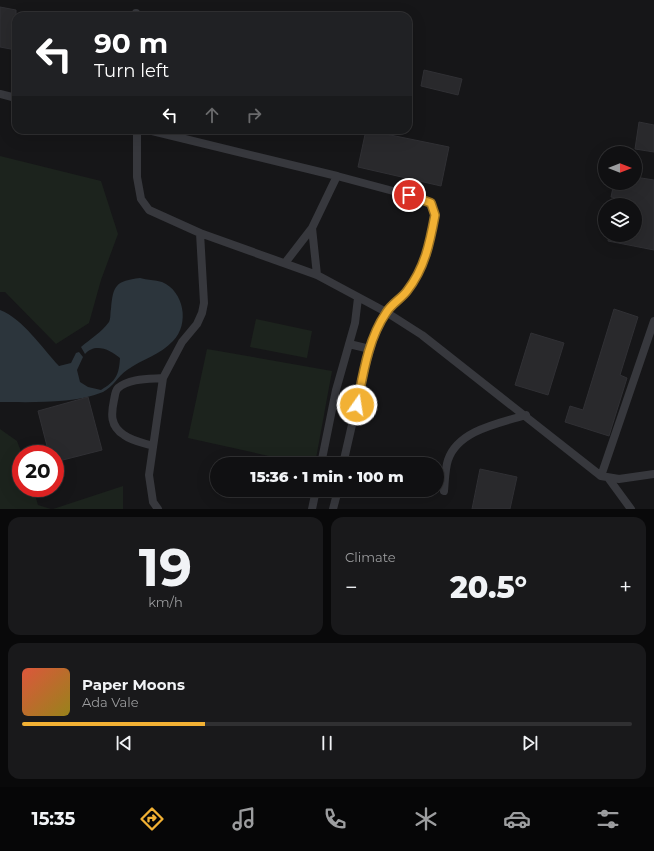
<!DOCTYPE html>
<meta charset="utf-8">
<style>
:root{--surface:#101012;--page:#19191b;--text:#f1f3f6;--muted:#9c9d9f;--line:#303032;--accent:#f2b134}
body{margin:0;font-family:Montserrat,sans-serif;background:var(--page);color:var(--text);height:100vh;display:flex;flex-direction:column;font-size:15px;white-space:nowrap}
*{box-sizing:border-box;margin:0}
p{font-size:13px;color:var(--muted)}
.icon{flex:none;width:22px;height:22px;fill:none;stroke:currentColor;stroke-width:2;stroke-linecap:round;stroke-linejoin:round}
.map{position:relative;height:509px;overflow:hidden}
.side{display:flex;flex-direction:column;gap:8px;padding:8px;background:#09090a;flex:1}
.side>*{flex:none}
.guide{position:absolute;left:12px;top:12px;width:400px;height:122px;border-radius:12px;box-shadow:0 4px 16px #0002,0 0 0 1px var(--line);background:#202124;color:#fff;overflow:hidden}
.needle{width:26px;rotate:90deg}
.fabs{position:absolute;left:598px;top:146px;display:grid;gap:8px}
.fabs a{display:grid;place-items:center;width:44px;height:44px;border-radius:50%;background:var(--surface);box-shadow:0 4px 16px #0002,0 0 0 1px var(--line);font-size:20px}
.speed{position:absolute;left:12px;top:445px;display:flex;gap:8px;font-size:20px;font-weight:700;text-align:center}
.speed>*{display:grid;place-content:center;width:52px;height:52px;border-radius:50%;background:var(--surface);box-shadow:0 4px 16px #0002,0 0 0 1px var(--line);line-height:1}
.speed .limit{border:6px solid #d22;background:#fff;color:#111}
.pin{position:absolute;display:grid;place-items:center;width:34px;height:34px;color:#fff;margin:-17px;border:2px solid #fff;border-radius:50%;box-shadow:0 1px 4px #0007}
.me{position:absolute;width:44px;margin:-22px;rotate:13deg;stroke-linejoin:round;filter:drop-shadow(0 0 3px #0008)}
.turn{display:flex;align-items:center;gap:14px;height:84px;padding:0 16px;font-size:18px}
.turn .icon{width:52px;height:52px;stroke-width:2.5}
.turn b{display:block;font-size:28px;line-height:34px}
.lanes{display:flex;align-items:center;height:38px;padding:0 16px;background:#0003;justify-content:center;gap:20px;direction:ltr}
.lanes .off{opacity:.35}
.big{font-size:30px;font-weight:800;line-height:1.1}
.side .card{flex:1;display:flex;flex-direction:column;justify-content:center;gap:6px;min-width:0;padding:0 14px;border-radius:12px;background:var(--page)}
.side .dial{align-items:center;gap:0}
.dial b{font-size:52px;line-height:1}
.song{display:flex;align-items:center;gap:12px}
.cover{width:48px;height:48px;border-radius:6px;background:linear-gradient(135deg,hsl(10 70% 55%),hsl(50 70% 35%))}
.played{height:4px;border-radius:2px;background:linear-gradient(90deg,var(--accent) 30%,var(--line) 30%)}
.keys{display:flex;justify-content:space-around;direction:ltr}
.heat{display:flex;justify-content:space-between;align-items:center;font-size:22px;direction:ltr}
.side .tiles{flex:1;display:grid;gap:8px;grid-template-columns:1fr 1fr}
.card:last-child{grid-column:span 2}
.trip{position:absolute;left:210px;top:457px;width:234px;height:40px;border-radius:20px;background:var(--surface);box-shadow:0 4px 16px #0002,0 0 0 1px var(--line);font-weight:800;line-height:40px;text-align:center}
.tab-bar{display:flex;height:64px;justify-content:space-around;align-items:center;background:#060607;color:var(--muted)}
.tab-bar .icon{width:28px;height:28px}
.tab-bar .selected{color:var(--accent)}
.tab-bar b{font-size:18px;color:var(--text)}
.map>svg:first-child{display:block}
.green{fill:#1c231d}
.water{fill:#2c353c}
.building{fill:#29292c;stroke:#303034}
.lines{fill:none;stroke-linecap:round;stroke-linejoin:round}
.lane{stroke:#37383d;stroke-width:8}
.route-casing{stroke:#9d7322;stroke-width:10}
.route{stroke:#f2b134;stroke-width:7}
</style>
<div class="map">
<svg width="654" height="509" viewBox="0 0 654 509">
<rect width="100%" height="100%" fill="#161618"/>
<path class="green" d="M0,156l101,25 17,53 -17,46 -12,43 -33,21 -51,-52h-5z
M256,319l56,12 -5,27 -57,-11z
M207,349l125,22 -17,93h-10l-117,-26z
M0,429l17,12 5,13 -1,34h12l5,17 13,4h-51z
M123,486v23h-70z"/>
<path class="water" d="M140,278c7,2 15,2 22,4 22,9 28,42 11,59 -13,14 -31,18 -46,29 -9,6 -14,17 -24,22 -29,12 -72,10 -103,10v-92c22,8 43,39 59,56l12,-3 5,-10 3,-1 4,5 -6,13 3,12 8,5 13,3c15,-9 18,-15 19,-32 -9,-8 -25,-16 -35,-4l-4,-7c9,-8 21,-15 28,-25 2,-4 1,-9 2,-13 2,-24 5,-28 29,-31z"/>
<path class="building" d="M0,7l16,3v40l-16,-3z
M424,70l38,9 -4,16 -37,-9z
M639,122l15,3v27l-19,-3z
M366,130l83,17 -8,39 -83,-19z
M635,177l19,3v70l-46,-9 1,-6h26v-33l-24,-5 3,-14h21z
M614,309l24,8 -18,58 7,3 -18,58 -44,-14 5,-16 13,4z
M531,333l33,10 -16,52 -33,-10z
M88,397l14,53 -47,12v-8h-6l-11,-43z
M480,469l37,8 -7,32h-38z"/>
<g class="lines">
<path class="lane" d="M136,13v3
M0,94l16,4
M137,130v47l4,22 8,11 51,23 117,42 69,37 36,23 179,141 18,3 35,-5
M148,130l189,46
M285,263l27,-35
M317,275l-5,-47 25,-52 86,23 8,4 4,12 -8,39 -10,23 -10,15 -21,20 -12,25 -9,31 -22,96
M349,344l21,5
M153,446c-9,-3 -21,-5 -29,-11 -14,-9 -13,-21 -10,-35 1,-4 1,-9 4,-12 11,-10 32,-9 45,-10
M321,464l15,-74 19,-67 3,-25
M601,476l53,-155
M609,479l22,30
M444,491c1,-10 1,-22 4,-31 10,-30 52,-37 78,-45
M158,509l-5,-7 -4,-27 14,-97 19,-36 15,-18 5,-11 2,-10 -4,-70
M312,509l4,-19
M333,509l5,-19"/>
</g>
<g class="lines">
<defs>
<path id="route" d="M357,405c6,-30 11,-66 29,-92 5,-9 15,-14 21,-22 18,-23 23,-49 28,-76l-4,-12 -22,-8"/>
</defs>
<use href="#route" class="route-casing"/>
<use href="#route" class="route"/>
</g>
</svg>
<div class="fabs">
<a><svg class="needle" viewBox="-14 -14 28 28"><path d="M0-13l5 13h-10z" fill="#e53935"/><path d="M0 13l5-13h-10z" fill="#9c9d9f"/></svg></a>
<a><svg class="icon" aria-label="layers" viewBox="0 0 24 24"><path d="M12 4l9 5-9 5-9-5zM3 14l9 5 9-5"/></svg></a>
</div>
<div class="speed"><div class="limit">20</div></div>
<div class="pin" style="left:409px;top:195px;background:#d93025"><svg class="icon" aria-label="arrive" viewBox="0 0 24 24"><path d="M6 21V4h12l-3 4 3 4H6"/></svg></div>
<svg class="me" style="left:357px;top:405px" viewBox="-20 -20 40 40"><circle r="17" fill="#f2b134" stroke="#fff" stroke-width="3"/><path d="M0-11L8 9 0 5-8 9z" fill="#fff"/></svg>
<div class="trip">15:36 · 1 min · 100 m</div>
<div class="guide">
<div class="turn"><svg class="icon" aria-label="left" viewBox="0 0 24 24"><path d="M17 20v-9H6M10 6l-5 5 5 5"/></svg><div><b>90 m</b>Turn left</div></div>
<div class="lanes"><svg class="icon" aria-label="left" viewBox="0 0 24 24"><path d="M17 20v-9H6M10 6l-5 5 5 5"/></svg><svg class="icon off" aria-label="ahead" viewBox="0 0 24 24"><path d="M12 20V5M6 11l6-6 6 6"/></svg><svg class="icon off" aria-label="right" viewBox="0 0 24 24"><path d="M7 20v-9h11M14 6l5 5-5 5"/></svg></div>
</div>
</div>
<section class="side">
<div class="tiles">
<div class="card dial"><b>19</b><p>km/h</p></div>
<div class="card"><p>Climate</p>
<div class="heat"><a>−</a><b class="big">20.5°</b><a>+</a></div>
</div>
<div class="card">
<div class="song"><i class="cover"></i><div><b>Paper Moons</b><p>Ada Vale</p></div></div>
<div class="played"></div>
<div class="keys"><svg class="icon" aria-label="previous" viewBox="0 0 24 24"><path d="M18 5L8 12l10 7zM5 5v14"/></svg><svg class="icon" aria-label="pause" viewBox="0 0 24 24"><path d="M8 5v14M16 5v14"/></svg><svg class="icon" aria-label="next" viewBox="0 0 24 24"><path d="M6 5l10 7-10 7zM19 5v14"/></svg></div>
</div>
</div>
</section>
<nav class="tab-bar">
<b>15:35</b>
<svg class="icon selected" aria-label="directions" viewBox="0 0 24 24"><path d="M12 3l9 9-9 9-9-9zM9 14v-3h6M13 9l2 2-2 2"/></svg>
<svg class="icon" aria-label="music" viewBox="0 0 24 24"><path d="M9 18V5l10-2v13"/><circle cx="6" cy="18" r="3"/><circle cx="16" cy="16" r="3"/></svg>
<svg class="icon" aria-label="phone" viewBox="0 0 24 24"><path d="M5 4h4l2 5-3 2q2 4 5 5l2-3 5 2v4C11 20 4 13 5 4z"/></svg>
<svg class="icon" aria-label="climate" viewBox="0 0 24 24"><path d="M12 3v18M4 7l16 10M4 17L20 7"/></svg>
<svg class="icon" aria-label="car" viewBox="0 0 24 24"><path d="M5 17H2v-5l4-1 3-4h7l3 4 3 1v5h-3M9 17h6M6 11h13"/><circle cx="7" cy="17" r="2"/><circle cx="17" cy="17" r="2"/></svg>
<svg class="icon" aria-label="filters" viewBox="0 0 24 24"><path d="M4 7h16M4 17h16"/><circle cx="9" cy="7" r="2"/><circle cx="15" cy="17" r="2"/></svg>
</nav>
